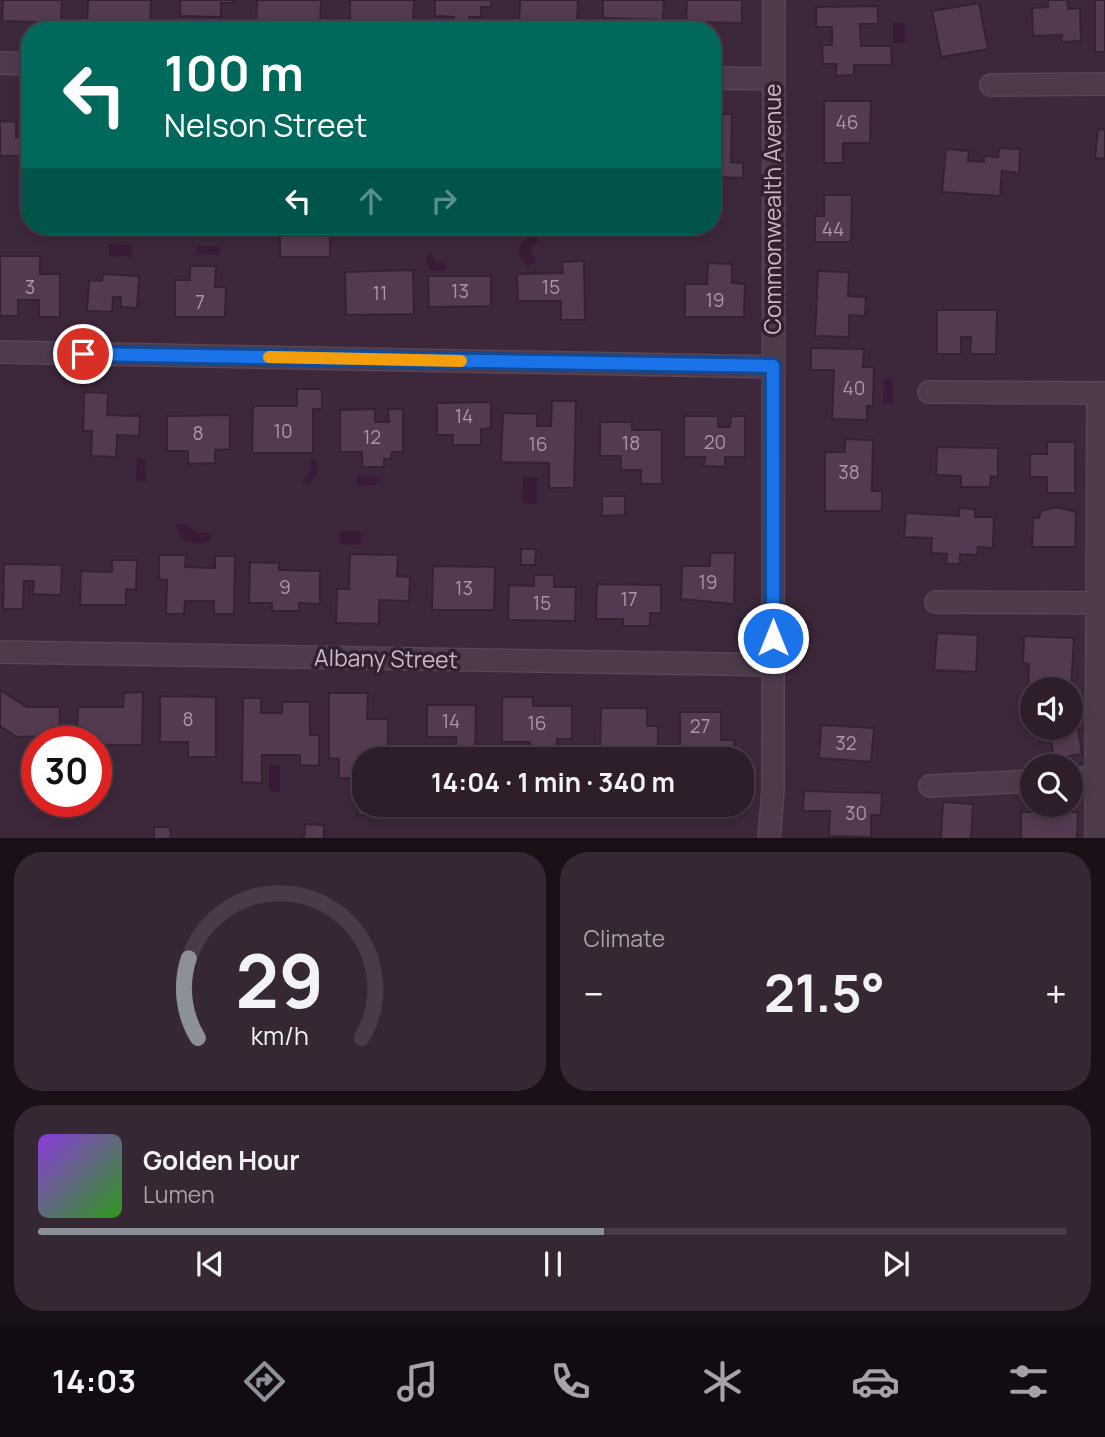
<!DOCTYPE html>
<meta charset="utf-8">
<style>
:root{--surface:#2e1e2c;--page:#362734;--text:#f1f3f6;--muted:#a7a2a9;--line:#493c48;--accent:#8c9099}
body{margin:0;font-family:Manrope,sans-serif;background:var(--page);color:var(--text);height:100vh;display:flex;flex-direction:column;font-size:26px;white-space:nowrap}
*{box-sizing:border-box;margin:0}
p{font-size:23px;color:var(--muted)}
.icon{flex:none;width:38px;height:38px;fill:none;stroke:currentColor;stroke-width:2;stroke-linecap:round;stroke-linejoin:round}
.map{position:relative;height:838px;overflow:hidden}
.drawer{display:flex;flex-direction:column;gap:14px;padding:14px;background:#191018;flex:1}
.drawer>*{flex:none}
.top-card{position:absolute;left:21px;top:21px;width:700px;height:214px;border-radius:28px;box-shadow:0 4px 10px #0003,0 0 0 2px var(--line);background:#00695c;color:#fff;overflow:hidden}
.tools{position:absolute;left:1020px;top:677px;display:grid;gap:14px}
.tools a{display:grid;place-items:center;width:63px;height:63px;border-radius:50%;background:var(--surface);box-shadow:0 4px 10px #0003,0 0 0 2px var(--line);font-size:35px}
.speed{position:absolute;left:21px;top:726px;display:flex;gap:14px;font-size:35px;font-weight:700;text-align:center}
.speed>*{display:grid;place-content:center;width:91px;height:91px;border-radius:50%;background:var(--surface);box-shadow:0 4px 10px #0003,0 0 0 2px var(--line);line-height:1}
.speed .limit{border:10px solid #d22;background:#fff;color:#111}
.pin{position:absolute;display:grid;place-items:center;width:60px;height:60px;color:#fff;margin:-30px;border:4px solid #fff;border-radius:50%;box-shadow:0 2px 7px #0007}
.me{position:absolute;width:77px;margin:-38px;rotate:0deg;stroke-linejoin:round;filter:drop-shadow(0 0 5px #0008)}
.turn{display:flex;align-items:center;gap:24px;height:147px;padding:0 28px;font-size:32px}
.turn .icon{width:91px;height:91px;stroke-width:2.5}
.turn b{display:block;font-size:49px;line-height:60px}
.lanes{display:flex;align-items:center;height:66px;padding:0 28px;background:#0003;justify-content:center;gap:35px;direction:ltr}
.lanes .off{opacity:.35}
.big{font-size:52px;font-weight:700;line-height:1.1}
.drawer .tile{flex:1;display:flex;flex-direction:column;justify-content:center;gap:10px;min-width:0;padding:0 24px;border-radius:28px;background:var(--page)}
.drawer .dial{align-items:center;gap:0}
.dial svg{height:182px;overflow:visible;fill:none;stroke:var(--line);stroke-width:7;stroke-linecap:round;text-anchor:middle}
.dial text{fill:var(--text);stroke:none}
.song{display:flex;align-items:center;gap:21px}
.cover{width:84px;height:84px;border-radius:10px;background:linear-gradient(135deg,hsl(270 70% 55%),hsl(110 70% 35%))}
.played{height:7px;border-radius:4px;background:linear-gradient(90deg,var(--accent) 55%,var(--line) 55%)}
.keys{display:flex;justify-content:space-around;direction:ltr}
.heat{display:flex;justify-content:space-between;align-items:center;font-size:38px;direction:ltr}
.drawer .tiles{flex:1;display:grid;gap:14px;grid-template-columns:1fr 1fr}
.tile:last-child{grid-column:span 2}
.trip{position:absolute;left:352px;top:747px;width:402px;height:70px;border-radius:28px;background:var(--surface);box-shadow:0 4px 10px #0003,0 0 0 2px var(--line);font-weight:700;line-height:70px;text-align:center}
.tabs{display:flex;height:112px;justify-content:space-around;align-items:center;background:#120c12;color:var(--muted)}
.tabs .icon{width:49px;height:49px}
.tabs .current{color:var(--accent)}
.tabs b{font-size:32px;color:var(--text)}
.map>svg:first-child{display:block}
.water{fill:#3a1b37}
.building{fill:#533a50;stroke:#342233;stroke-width:2}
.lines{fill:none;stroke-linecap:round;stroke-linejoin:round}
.minor-casing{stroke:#564555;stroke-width:24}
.minor{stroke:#4d3b4c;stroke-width:21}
.route-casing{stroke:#114b97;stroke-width:18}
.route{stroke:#1a73e8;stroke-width:12}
.slow{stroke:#f59e0b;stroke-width:12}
.labels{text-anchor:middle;stroke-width:7;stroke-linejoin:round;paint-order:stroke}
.number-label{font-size:19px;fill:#a996a7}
.street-label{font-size:23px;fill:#c8b8c6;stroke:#322031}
</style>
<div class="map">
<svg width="1105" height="839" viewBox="0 0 1105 839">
<rect width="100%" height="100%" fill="#3d283b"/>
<path class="water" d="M893,23h12v20h-12z
M534,234l5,7 -7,5 -1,6 6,8 -9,7 -9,-13 1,-10z
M109,244l24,1 -1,12 -23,-1z
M197,246h23v9l-24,-1z
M430,252l7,9 9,3 1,7h-17l-5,-13z
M884,379h9v24h-10z
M137,458l9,1 -1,23 -9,-1z
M311,458l7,4 -1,13 -8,9 -7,-3 8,-9z
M377,475v10l-20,1v-10z
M523,477h15l-1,27 -15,-1z
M185,524l15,9 9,-1 1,10 -16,2 -13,-5 -6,-14z
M340,531h21v14l-21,-1z
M269,765h11v27l-11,-1z
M99,767h13l-1,23 -12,1z"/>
<path class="building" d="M3,0h59l-1,23 -59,-2z
M88,0h63l-1,26 -63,-2z
M180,0h53v3h-12v14l-41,-1z
M257,0h64l-1,29 -64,-2z
M350,0h64l-1,25 -63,-2z
M435,0h56v7h-10v10h-12v10h-15v-10l-19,-1z
M520,0h58l-1,24 -29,-1v6l-29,-1z
M603,0h61l-1,20 -60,-2z
M687,0h55v23l-56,-1z
M1048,0h19l1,9 12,-1 1,33 -20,1 1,-7 -29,1 -1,-28 16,-1z
M1095,0h10v52h-10z
M979,3l9,46 -47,8 -9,-46z
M878,6v18h-18l1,22h30l1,19h-38v10l-18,1v-12h-13l-1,-19h10v-18h-16v-20z
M824,101h47l-1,42h-27v20h-19z
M712,114h20l-1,48 12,1v15l-31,-1z
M0,121l16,1v15h14v19h-30z
M1098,129l7,1v29l-10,-1z
M999,148l21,1 -1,24 -17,-2 -2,25 -58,-4 4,-43 23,2 -1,10 16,1v-6l14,1z
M824,195h28l-1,47h-36v-26h9z
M280,226h50v31h-50z
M0,256h40v18h20v43h-21v-17h-21v16h-18z
M584,261l1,59h-24v-19h-43l-1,-27 46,-1 -1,-11z
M708,263l24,1v19l13,1 -1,33h-59v-33h22z
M190,266h26l-1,21h11l-1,30h-50v-37h15z
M413,270l1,44 -68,1 -1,-43z
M818,271l31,1 -1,24 18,1 -1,19 -16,-1v22l-34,-1z
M103,274l36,2 -2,32 -16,-1v-10h-8l-1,15 -25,-1 2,-31 13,1z
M428,276h63v30l-62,1z
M937,310h60l-1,44h-26l1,-17h-10v17h-24z
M811,348l53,1 -1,18h11l-1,39h-6v14l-35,-1 2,-49h-23z
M297,389h25v20h-9v44h-61l1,-47h44z
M84,392l24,1 -1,22 33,1 -1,20 -22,-1 -1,22 -25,-1 1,-25h-9z
M552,401h24l-2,87h-25v-25l-48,-1 2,-49 34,1v12h14z
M491,402v26l-10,1v16h-28v-10h-16v-32z
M375,409v13h14l-1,-13h15v43h-11l-1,7h-7v8h-22v-15h-22v-42z
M230,415v34l-15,1v13l-27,1v-13h-21v-35z
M684,416h34v11h12l1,-11h14v41h-20v10l-21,-1 1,-9h-21z
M600,422h32v8h30v54h-21v-14h-20v-14h-21z
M845,439l28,1 -1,51h10v20h-57v-59h20z
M1047,442h28v51h-28v-16h-17v-23h17z
M937,447l61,1v29l-7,-1 -1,11h-29v-11l-25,-1z
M602,496h23v19l-23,1z
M1056,507l20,5 -1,35h-43l1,-29h6l2,-7z
M959,508l16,1v8h19l-1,31 -15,-1 -1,8 -17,-1v10h-14l1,-10 -16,-1 1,-15 -28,-1 2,-24 53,3z
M521,549h15l-1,16h-14z
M710,553h25l-1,51 -53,-5 1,-33h28z
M350,554l48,1 -1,21 13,1 -1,24 -30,-1v24l-43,-1 1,-34h12z
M159,555h27l-1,12 30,1v-12h20l-1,58h-20v-13h-29l-1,13h-18l1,-34 -8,-1z
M112,560h25l-1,30 -10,-1v16h-46l1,-34 31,1z
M250,562l29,1v7l41,1v33l-21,-1v8h-27v-8h-23z
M4,564l58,1 -1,30 -28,-1 1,-13h-10l-1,28h-20z
M433,566l62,1 -1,43h-62z
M534,575h20v12h22l-1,34 -67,-1 1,-35 25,1z
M597,584l64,1v28h-11v13h-27v-7h-27z
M937,633l41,2 -2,37 -42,-2z
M1024,636l50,2 -3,50 -39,2v6l-4,-1 1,-31 -6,-1z
M0,690l27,17h33l-1,35h-16v-6l-26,1 -17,-11z
M143,692l-1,53h-45l-1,9v-12h-19l1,-35h45l1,-14z
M329,693h39l-1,26h21v36h-27l-1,23h-21v-19l-10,-1z
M160,696l56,1v60h-28v-15h-28z
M502,697h31v9h39v33h-15v11h-27v-8h-28z
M243,698h18v15h21v-11h28v33h9v31l-19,-1v-10h-38v28l-20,-1z
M1071,702h3l8,52 -28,5 -3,-18 -11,1 -2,-11 -11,1 -2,-16 7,-1v13h39z
M427,705h49l-1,55h-19v-23h-29z
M601,708h46v18h11v34h-15v-7h-17v7h-26z
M680,712h41v28h13v20h-54z
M821,725l53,3 -3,34 -52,-4z
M358,784h6v21h8v10h-14z
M804,791l78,2 -1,22h-10v22l-42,-1 1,-25h-27z
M943,802l30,2 -2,35h-30z
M1021,812h57l-1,27h-56z
M305,824l19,1v14h-20z
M154,827h16l1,12h-17z"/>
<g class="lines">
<defs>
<path id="minor" d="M0,63l30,1
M712,78l62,1
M991,85l114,-1
M0,352l773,15
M929,392l176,1
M936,602l169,1
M0,652l773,13
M1071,779l25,-2
M930,786l102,-5
M769,839l4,-48 1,-791
M1096,839l2,-446"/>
</defs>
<use href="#minor" class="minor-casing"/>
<use href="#minor" class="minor"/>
</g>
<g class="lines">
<defs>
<path id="route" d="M83,354l690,12v272"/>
</defs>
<use href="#route" class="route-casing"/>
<use href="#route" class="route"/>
<path class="slow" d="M269,357l192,4"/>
</g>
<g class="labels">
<g class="number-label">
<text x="847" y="129">46</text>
<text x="833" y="236">44</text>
<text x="30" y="294">3</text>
<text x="551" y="294">15</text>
<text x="460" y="298">13</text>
<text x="380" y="300">11</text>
<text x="715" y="307">19</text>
<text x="200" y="309">7</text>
<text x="854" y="395">40</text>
<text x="464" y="423">14</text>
<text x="283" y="438">10</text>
<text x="198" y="440">8</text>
<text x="372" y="444">12</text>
<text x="715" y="449">20</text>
<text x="631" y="450">18</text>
<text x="538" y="451">16</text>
<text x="849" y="479">38</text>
<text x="708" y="589">19</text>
<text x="285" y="594">9</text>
<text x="464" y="595">13</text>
<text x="629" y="606">17</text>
<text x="542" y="610">15</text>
<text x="188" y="726">8</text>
<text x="451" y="728">14</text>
<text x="537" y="730">16</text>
<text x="700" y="733">27</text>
<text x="846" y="750">32</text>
<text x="856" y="820">30</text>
</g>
<g class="street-label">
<text transform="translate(773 209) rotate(-90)" y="8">Commonwealth Avenue</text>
<text transform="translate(386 659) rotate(1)" y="8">Albany Street</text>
</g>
</g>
</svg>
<div class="tools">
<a><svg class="icon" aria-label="sound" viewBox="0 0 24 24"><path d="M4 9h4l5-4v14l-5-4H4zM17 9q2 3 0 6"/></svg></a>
<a><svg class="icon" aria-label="search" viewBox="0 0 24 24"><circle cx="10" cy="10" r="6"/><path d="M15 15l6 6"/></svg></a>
</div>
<div class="speed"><div class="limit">30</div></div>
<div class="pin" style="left:83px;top:354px;background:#d93025"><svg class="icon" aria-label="arrive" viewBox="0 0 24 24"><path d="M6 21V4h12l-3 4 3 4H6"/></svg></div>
<svg class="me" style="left:773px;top:638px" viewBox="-20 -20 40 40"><circle r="17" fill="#1a73e8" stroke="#fff" stroke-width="3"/><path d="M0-11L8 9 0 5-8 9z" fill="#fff"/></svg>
<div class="trip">14:04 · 1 min · 340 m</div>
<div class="top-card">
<div class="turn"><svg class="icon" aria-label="left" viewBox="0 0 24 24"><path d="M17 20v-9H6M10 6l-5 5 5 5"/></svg><div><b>100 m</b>Nelson Street</div></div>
<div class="lanes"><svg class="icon" aria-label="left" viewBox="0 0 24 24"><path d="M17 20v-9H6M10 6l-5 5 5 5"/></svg><svg class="icon off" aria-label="ahead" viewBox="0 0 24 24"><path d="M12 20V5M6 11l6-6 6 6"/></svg><svg class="icon off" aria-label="right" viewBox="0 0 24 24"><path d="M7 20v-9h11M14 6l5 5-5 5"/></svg></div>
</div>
</div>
<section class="drawer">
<div class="tiles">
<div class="tile dial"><svg viewBox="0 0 100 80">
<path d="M14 69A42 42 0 1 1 86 69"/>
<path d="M14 69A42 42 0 0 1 10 34" stroke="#8c9099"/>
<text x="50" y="56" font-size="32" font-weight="700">29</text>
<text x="50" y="72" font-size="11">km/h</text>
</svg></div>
<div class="tile"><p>Climate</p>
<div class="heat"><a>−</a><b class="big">21.5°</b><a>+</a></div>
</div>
<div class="tile">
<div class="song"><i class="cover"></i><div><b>Golden Hour</b><p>Lumen</p></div></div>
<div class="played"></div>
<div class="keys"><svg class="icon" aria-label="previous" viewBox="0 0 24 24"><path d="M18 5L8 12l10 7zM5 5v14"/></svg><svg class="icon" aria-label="pause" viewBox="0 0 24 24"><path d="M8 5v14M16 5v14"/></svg><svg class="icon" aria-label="next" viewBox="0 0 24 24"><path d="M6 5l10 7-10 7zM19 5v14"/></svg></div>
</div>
</div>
</section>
<nav class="tabs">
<b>14:03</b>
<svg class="icon current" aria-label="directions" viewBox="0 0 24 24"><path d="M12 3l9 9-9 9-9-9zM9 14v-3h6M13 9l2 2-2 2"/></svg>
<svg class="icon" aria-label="music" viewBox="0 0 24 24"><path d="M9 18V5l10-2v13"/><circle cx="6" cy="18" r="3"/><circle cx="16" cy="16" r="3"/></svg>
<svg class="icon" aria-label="phone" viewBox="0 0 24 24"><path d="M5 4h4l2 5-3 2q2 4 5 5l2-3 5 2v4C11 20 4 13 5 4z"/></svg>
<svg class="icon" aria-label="climate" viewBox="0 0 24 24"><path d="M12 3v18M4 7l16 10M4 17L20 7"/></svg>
<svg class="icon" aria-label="car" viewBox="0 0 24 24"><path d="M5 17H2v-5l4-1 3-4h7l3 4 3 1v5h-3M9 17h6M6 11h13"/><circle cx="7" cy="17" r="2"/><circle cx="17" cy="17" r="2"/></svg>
<svg class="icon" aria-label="filters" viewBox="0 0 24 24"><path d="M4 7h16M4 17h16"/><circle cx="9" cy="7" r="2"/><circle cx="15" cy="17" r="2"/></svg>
</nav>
